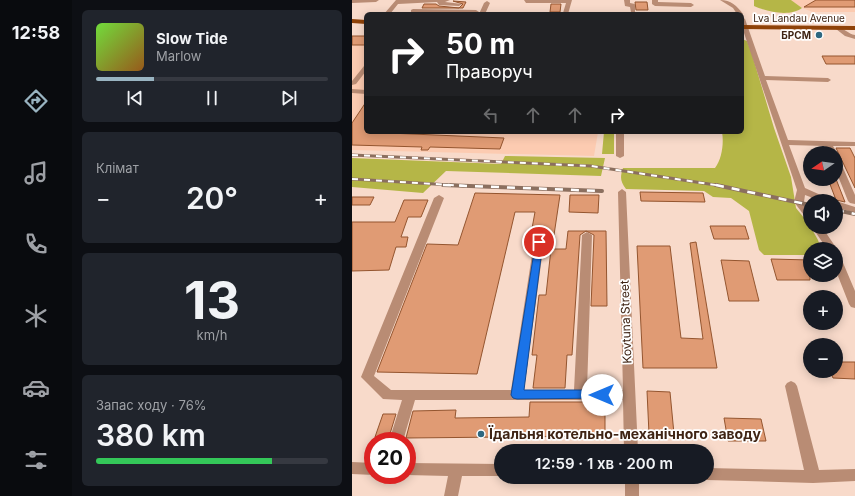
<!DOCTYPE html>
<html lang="uk">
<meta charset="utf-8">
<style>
:root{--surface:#171b24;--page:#20242c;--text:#f1f3f6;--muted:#9ea1a6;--line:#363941;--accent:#99b4c1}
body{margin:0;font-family:Inter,sans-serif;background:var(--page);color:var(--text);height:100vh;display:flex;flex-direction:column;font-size:15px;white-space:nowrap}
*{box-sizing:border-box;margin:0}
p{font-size:13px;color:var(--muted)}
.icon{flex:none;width:22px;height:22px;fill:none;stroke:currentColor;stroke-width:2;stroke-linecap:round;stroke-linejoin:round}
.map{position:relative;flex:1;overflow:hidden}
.drawer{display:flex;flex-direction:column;gap:10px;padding:10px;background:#0d0f14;width:280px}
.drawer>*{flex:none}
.top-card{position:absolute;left:12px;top:12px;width:380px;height:122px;border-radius:6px;box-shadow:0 2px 10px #0003;background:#202124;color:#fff;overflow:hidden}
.needle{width:26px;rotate:257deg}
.buttons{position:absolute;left:451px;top:146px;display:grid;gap:8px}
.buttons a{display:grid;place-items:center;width:40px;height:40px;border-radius:50%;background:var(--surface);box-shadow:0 2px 10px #0003;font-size:20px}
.speed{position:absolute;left:12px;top:432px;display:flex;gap:8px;font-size:20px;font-weight:700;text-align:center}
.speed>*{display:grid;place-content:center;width:52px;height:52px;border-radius:50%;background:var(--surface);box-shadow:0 2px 10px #0003;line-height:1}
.speed .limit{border:6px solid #d22;background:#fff;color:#111}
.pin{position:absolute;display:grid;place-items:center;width:34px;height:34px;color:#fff;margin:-17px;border:2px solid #fff;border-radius:50%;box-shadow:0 1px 4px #0007}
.me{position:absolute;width:44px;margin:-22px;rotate:270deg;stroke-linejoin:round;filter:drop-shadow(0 0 3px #0008)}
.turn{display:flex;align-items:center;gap:14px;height:84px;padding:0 16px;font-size:18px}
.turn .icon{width:52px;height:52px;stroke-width:2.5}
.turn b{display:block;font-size:28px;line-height:34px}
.lanes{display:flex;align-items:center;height:38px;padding:0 16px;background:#0003;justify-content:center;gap:20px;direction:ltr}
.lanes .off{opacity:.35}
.big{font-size:30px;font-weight:600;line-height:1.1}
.drawer .tile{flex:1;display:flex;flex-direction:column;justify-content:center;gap:6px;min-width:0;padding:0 14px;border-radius:6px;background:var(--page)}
.drawer .dial{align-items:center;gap:0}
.dial b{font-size:52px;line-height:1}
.song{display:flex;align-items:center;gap:12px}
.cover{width:48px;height:48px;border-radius:6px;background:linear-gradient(135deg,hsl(100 70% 55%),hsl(30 70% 35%))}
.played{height:4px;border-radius:2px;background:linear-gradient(90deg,var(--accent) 25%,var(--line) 25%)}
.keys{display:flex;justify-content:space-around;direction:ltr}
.heat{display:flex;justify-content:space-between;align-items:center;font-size:22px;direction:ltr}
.charge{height:6px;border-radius:3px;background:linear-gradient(90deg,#34c759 76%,var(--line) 0)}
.trip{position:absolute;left:142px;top:444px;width:220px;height:40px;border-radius:20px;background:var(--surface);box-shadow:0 2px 10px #0003;font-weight:600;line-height:40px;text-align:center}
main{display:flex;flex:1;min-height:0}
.menu{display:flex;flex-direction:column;width:72px;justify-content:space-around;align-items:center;background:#090b0e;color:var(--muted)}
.menu .icon{width:28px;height:28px}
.menu .current{color:var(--accent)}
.menu b{font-size:18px;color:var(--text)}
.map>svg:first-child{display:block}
.built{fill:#fccbb1}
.green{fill:#b5b647}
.building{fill:#e09b74;stroke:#94552f}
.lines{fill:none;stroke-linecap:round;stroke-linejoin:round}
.minor{fill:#b98c74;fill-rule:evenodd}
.major{fill:#8f4208;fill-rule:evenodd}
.rail-far1-casing{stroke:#8b6f5f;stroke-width:3}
.rail-casing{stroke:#8b6f5f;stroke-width:4}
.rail-far1{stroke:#fff;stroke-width:2;stroke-dasharray:6;stroke-linecap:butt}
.rail{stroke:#fff;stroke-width:2.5;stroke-dasharray:8;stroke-linecap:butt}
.route{fill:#1a73e8;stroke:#114b97}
.poi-dot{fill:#2d6780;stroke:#fff;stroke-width:1.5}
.labels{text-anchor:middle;stroke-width:3.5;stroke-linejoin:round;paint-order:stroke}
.far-street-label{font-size:10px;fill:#3f2414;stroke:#fff}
.far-poi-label{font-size:10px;font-weight:bold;fill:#3f2414;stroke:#fff;text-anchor:end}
.street-label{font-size:12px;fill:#3f2414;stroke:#fff}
.near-poi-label{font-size:14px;font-weight:bold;fill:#3f2414;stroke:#fff;text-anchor:start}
</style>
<main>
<nav class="menu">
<b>12:58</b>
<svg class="icon current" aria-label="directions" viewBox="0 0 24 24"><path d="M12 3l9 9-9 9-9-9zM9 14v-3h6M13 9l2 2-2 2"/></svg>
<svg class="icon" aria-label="music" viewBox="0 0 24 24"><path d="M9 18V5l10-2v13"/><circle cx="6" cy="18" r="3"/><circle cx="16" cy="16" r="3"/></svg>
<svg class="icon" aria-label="phone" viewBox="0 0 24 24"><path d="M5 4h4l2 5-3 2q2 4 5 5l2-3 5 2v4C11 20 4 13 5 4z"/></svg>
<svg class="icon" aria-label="climate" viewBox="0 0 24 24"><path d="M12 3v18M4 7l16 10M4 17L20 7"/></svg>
<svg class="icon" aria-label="car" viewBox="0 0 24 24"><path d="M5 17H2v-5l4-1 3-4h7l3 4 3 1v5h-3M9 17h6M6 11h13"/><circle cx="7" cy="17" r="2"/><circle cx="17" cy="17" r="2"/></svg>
<svg class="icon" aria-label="filters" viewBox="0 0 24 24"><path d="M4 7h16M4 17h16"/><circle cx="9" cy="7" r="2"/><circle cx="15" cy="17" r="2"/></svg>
</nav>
<section class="drawer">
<div class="tile">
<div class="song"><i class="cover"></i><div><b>Slow Tide</b><p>Marlow</p></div></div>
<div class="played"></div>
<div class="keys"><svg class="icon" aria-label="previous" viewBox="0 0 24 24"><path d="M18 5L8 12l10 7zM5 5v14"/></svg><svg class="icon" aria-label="pause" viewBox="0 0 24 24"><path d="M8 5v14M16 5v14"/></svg><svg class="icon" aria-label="next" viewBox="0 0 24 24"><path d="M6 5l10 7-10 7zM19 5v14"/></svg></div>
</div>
<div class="tile"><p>Клімат</p>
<div class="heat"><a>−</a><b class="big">20°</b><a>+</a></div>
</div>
<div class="tile dial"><b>13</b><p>km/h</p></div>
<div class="tile"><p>Запас ходу · 76%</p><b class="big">380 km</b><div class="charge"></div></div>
</section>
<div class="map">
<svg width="503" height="496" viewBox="0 0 503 496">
<rect width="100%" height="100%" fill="#f8daca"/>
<path class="built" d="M439,0h64v12h-42l-11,-4z
M0,39h14v93h232l-4,24 -242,-6z"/>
<path class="green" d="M402,0h37l11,8c-12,9 -35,4 -48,-2z
M390,39l5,2 4,10 23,77 17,49 5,31 13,16 9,16 3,9h-11v6h-46l-5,-5 -10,-39 -18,-13 -18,-1 -9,-6 -78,-2c-6,-8 -6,-12 -3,-21h92c7,-9 9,-25 7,-36h20z
M252,132h10v22h-12z
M153,156l100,2 -4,18 -155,-5 -23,22 -71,-6v-29l149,6z"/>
<path class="building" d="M464,0h39v7h-51z
M101,1l13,1 -3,6h-41l2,-4h12l3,2 20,2 4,-4z
M283,2h12l1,8h-12z
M199,4h10l-1,8h-10z
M0,36h14v9h-14z
M470,56h33v8h-29z
M14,102v30l138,6 -4,11 -70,-2 -2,3h-7l1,-3 -70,-2v-22z
M484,148h14l5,10v30z
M476,179h8l9,23 -9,-2z
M288,192l63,1 2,9 -64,-1z
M123,193l85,2 -6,40 -23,-1 4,-22h-20l-38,162 -100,-2 50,-128 31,1z
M218,195h29l-1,18 -29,-1z
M0,197h22l-4,8h-18z
M52,200h24l-7,17h-13l-7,20h7l-2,10h-10l-7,23 -37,1v-49h43z
M358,226h35l4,13h-35z
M216,231h38l1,75h-16l3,-71 -8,-4 -6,4 -8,120h-5l-2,33h-32l4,-33h-5l7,-60h7l5,-46h15z
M344,242l21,126h-74l-6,-122h33l11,92 22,1 -13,-96z
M419,259l39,1v20h-33z
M369,260l28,1 10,40h-30z
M484,362h19v17l-22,-1 -3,-7h6z
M295,391l23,1 4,42h-25z
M178,402h75v34l-199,2 7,-27 43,-1 -1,8 74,-1z
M31,414h13l-7,23h-14z
M372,418l37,1 5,22h-38z"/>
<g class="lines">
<path class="minor" d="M0,0h27l-3,2 -24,1z
M44,0h54l-5,2 17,2 -3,2 -20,-1 -2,-3 -39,2 -8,10h-6z
M172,0h48l-4,14 -5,-1 3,-10h-40z
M272,0h6v3l5,1v8h-4l-1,-5 -5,-1z
M300,0h6v2l33,1 3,2 -3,2 -36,-1 -3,-2z
M368,0c11,0 17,6 23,14h-6l-4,-6z
M135,1l3,2 -5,11h-6l5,-11z
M61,9l63,1 3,2 -3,2 -65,-2v-2z
M390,17l3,2 20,57 63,2 3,2 -3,2 -62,-2 22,60 67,2v4h-22l4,7 -1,2v-2h-7l-4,-7 -36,-1 16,43 29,13h-13l-16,-6 -1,7 6,9v9l-3,-1 -13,-17 3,-12 -55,-163z
M484,27c6,-1 12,7 19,8v4l-10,-3 -9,-7z
M14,65v6l-10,13 -4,1v-4l12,-15z
M0,89l14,1v4l-14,-1z
M264,132h8v24l-4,2 -4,-2z
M484,159l4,2 15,34v9l-5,-1 -2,-2 -12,-30z
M270,189l4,3 12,259h-14l-1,-51h-208l-12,41h-14l13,-41 -19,-1 -22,-22 73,-179 5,-3 5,3 -70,178 17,14h120l23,-148 5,-3 5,3 -20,148h50l8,-155 5,-3 5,3 -5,155h36l-5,-198z
M484,201l19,6v6l-19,-6z
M460,227h10l15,22 -1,2v-2h-9z
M484,255l5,3 14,33v17l-4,-1 -2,-3 -13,-33z
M439,381l4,2 2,3 22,84 36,-1v12l-42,2 -106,-3 -5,-2 -1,-1h6v-9l97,2 -19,-84 2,-3z
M0,462l21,1 1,12 -22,-1z
M55,463l94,1v12h-39l-4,20h-14l4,-20 -41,-1z
M273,477h14v19h-14z"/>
<path class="major" d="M0,19l14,1v4l-14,-1z
M390,25l113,1v4l-113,-1z"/>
<defs>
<path id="rail-far1" d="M0,155l239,11 131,20
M0,179l115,7"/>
<path id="rail" d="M91,185l159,6
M364,185l94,20
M484,210l19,4"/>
</defs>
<use href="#rail-far1" class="rail-far1-casing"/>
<use href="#rail" class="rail-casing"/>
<use href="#rail-far1" class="rail-far1"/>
<use href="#rail" class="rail"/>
</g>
<path class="route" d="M184,240h6l1,2 -19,148h78l4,1 2,4 -2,3 -89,1 -4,-1 -2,-3z"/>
<g class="poi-dot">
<circle cx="467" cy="35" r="4"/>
<circle cx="129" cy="434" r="4"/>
</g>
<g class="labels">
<g class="far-street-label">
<text x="447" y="22">Lva Landau Avenue</text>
</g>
<g class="far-poi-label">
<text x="459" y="39">БРСМ</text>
</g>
<g class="street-label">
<text transform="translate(274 322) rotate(-92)" y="4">Kovtuna Street</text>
</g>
<g class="near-poi-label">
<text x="137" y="439">Їдальня котельно-механічного заводу</text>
</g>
</g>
</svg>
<div class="buttons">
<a><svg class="needle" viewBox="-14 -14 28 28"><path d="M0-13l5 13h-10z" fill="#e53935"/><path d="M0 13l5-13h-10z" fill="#9ea1a6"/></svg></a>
<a><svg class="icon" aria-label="sound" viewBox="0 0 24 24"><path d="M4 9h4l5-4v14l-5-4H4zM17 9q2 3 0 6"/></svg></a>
<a><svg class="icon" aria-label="layers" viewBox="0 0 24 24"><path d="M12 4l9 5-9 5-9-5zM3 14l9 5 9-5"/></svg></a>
<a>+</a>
<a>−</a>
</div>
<div class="speed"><div class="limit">20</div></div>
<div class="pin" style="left:187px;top:242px;background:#d93025"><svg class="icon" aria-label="arrive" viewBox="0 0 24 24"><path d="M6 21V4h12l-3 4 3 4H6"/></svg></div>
<svg class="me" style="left:250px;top:395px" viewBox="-20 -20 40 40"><circle r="19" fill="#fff"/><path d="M0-13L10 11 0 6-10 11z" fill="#1a73e8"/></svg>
<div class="trip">12:59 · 1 хв · 200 m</div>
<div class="top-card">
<div class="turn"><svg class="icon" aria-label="right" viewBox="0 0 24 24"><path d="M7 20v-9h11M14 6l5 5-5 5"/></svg><div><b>50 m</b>Праворуч</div></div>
<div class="lanes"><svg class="icon off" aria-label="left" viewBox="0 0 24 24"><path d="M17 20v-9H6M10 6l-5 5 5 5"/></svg><svg class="icon off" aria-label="ahead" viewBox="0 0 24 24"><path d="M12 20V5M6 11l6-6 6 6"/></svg><svg class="icon off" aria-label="ahead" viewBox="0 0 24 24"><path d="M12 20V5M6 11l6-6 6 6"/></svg><svg class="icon" aria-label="right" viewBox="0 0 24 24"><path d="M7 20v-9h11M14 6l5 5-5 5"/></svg></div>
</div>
</div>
</main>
